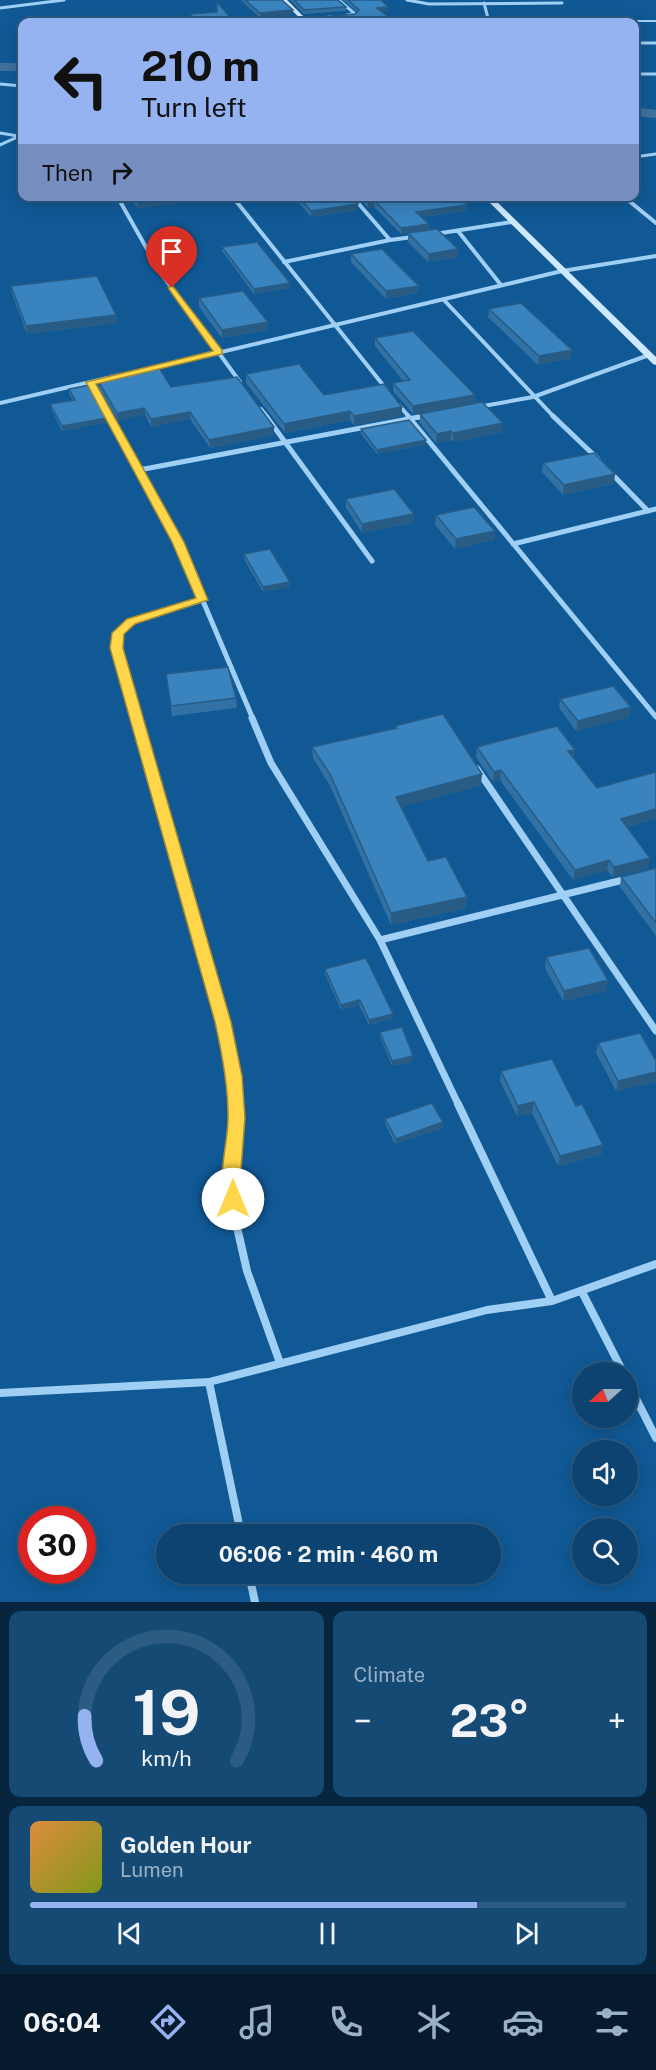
<!DOCTYPE html>
<meta charset="utf-8">
<style>
:root{--surface:#0c4370;--page:#154a75;--text:#f1f3f6;--muted:#9ab0c3;--line:#2c5c83;--accent:#95b2f1}
body{margin:0;font-family:"Public Sans",sans-serif;background:var(--page);color:var(--text);height:100vh;display:flex;flex-direction:column;font-size:22px;white-space:nowrap}
*{box-sizing:border-box;margin:0}
p{font-size:20px;color:var(--muted)}
.icon{flex:none;width:33px;height:33px;fill:none;stroke:currentColor;stroke-width:2;stroke-linecap:round;stroke-linejoin:round}
.map{position:relative;height:1602px;overflow:hidden}
.side{display:flex;flex-direction:column;gap:9px;padding:9px;background:#07253e;flex:1}
.side>*{flex:none}
.top-card{position:absolute;left:18px;top:18px;width:621px;height:183px;border-radius:12px;box-shadow:0 3px 15px #0003,0 0 0 2px var(--line);background:#95b2f1;color:#111;overflow:hidden}
.needle{width:39px;rotate:249deg}
.buttons{position:absolute;left:572px;top:1362px;display:grid;gap:12px}
.buttons a{display:grid;place-items:center;width:66px;height:66px;border-radius:50%;background:var(--surface);box-shadow:0 3px 15px #0003,0 0 0 2px var(--line);font-size:30px}
.speed{position:absolute;left:18px;top:1506px;display:flex;gap:12px;font-size:30px;font-weight:700;text-align:center}
.speed>*{display:grid;place-content:center;width:78px;height:78px;border-radius:50%;background:var(--surface);box-shadow:0 3px 15px #0003,0 0 0 2px var(--line);line-height:1}
.speed .limit{border:9px solid #d22;background:#fff;color:#111}
.pin{position:absolute;display:grid;place-items:center;width:51px;height:51px;color:#fff;margin:-62px -26px;border-radius:50% 50% 50% 0;rotate:-45deg;box-shadow:0 0 6px #0007}
.pin .icon{rotate:45deg}
.me{position:absolute;width:66px;margin:-33px;rotate:0deg;stroke-linejoin:round;filter:drop-shadow(0 0 4px #0008)}
.turn{display:flex;align-items:center;gap:21px;height:126px;padding:0 24px;font-size:27px}
.turn .icon{width:78px;height:78px;stroke-width:2.5}
.turn b{display:block;font-size:42px;line-height:51px}
.then{display:flex;align-items:center;height:57px;padding:0 24px;background:#0003;gap:12px;font-size:22px}
.big{font-size:45px;font-weight:700;line-height:1.1}
.side .tile{flex:1;display:flex;flex-direction:column;justify-content:center;gap:9px;min-width:0;padding:0 21px;border-radius:12px;background:var(--page)}
.side .dial{align-items:center;gap:0}
.dial svg{height:156px;overflow:visible;fill:none;stroke:var(--line);stroke-width:7;stroke-linecap:round;text-anchor:middle}
.dial text{fill:var(--text);stroke:none}
.song{display:flex;align-items:center;gap:18px}
.cover{width:72px;height:72px;border-radius:9px;background:linear-gradient(135deg,hsl(30 70% 55%),hsl(70 70% 35%))}
.played{height:6px;border-radius:3px;background:linear-gradient(90deg,var(--accent) 75%,var(--line) 75%)}
.keys{display:flex;justify-content:space-around;direction:ltr}
.heat{display:flex;justify-content:space-between;align-items:center;font-size:33px;direction:ltr}
.side .tiles{flex:1;display:grid;gap:9px;grid-template-columns:1fr 1fr}
.tile:last-child{grid-column:span 2}
.trip{position:absolute;left:156px;top:1524px;width:345px;height:60px;border-radius:30px;background:var(--surface);box-shadow:0 3px 15px #0003,0 0 0 2px var(--line);font-weight:700;line-height:60px;text-align:center}
.tab-bar{display:flex;height:96px;justify-content:space-around;align-items:center;background:#051b2d;color:var(--muted)}
.tab-bar .icon{width:42px;height:42px}
.tab-bar .on{color:var(--accent)}
.tab-bar b{font-size:27px;color:var(--text)}
.map>svg:first-child{display:block}
.lines{fill:none;stroke-linecap:round;stroke-linejoin:round}
.canal{fill:#3e719d;fill-rule:evenodd}
.lane{stroke:#9fcff4;stroke-width:2}
.street-far4{stroke:#9fcff4;stroke-width:3}
.street-far3{stroke:#9fcff4;stroke-width:4}
.street-far2{stroke:#9fcff4;stroke-width:5}
.street-far1{stroke:#9fcff4;stroke-width:7}
.street{stroke:#9fcff4;stroke-width:8}
.secondary{fill:#cee8fd;fill-rule:evenodd}
.wall{fill:#3171a3}
.shaded-wall{fill:#285c85}
.building{fill:#3983be;stroke:#285c85;stroke-width:1.5}
.route{fill:#ffd54a;stroke:#a68a30;stroke-width:1.5}
</style>
<div class="map">
<svg width="656" height="1602" viewBox="0 0 656 1602">
<rect width="100%" height="100%" fill="#105995"/>
<g class="lines">
<path class="canal" d="M0,63h22v8h-22z
M634,107l22,3v8l-22,-2z"/>
<path class="lane" d="M611,21h45"/>
<path class="street-far4" d="M339,0l16,14 -8,1
M407,0l22,4 133,-1
M484,3l5,19
M0,8l64,-8
M277,22l54,-5
M634,43h22
M634,74h22
M0,84l22,2
M0,133l18,3
M0,145l22,-10
M634,157l22,-3"/>
<path class="street-far3" d="M117,196l43,76 80,110
M232,196l155,194
M352,196l38,44 23,-3
M623,196l33,27
M458,231l43,54
M435,234l77,-12
M284,262l106,-22
M443,299l112,119
M150,369l412,-98 94,-15
M91,382l20,36
M0,403l116,-27
M399,405l11,13
M478,407l55,-10 116,-42
M261,409l7,9
M416,418l10,-2"/>
<path class="street-far2" d="M110,416l68,126 75,177
M266,416l106,145
M408,416l248,301
M553,416l45,43
M139,470l285,-54
M611,473l37,38
M513,544l143,-35
M137,719l-20,-71 1,-15 13,-11 71,-22"/>
<path class="street-far1" d="M137,718l86,304 14,84
M252,718l19,45 109,177 79,166
M477,769l179,262
M380,940l247,-61"/>
<path class="street" d="M237,1104l-3,110 13,57 33,92
M458,1104l94,197 104,-37
M582,1292l41,80
M627,1381l29,57
M209,1382l278,-72 65,-9
M0,1393l209,-11 32,152
M249,1574l6,28"/>
<path class="secondary" d="M281,0h6l22,22h-5z
M483,196h8l165,161v8l-3,-1z"/>
</g>
<path class="wall" d="M241,0h41l11,15 -33,3z
M290,0h48l8,7v4l-42,3z
M343,0h38l6,11h-5l9,8v3h-65l-2,-1v-4l31,-3 2,-2z
M190,14l44,8h-41l-3,-3z
M129,196h48l1,7 -40,5z
M293,196h60l5,8v6l-47,7z
M357,196h101l9,9 -1,6 -44,6 7,13 -28,4 -27,-27 -6,1z
M408,233l50,16v8l-30,5 -20,-20z
M222,247l68,41 -36,6 -32,-43z
M351,254l67,39 -32,6 -35,-37z
M11,286l106,37 -90,11 -15,-40z
M199,298l69,24v8l-46,8 -23,-31z
M489,309l82,49 -33,7 -50,-48z
M375,338l100,57 -1,8 29,29 -50,10 -2,-2 -15,3 -16,-20v-9l37,-7 -44,7 -20,-23v-8l10,-2 -28,-35z
M109,374l62,13 103,48 -64,13 -20,-29 -39,8 -6,-12 -27,5 -19,-32 -1,-7 11,-2z
M246,374l156,42 -48,9 -4,-5 -65,13 -39,-50z
M69,389l38,29 1,4 -46,9 -11,-22 -1,-5 23,-4 -4,-6z
M361,429l64,16 -48,9 -16,-20z
M543,463l71,21 -51,11 -21,-23z
M346,499l68,15 -1,9 -51,10 -16,-25z
M436,515l59,16 -1,9 -39,9 -20,-24z
M244,554l46,28v5l-27,5 -19,-33z
M166,674l70,24 1,10 -65,8z
M560,699l69,18 -53,14 -17,-23z
M395,726l86,59 -80,22 27,54 39,36 -1,11 -75,17 -61,-139 -17,-28 -1,-11 83,-19z
M477,747l97,12 23,29 59,-16v47l-29,8 21,41 -36,9 -5,-7 -34,10 -73,-100 -7,2 -17,-25z
M656,868v68l-36,-49 1,-10z
M546,957l62,23 -2,11 -43,10 -18,-33z
M325,969l68,50 -24,6 -10,-20 -18,5 -16,-36z
M380,1032l33,30 -21,4 -12,-29z
M598,1043l58,18v21l-40,9 -20,-38z
M501,1071l75,35 27,39 -2,10 -43,11 -26,-53 -15,3 -17,-35z
M385,1119l58,3v6l-48,16 -10,-20z"/>
<path class="shaded-wall" d="M388,7l-1,4 -10,1v-4z
M293,10v5l-33,3v-5z
M391,19v3h-29z
M177,198l1,5 -40,5 -1,-5z
M375,201l-1,6 -6,1v-6z
M358,204v6l-47,7v-6z
M467,205l-1,6 -50,7v-6z
M429,224v6l-28,4v-6z
M458,249v8l-30,5 1,-8z
M290,283v5l-36,6v-5z
M419,286l-1,7 -32,6v-8z
M116,315l1,8 -90,11 -1,-8z
M268,322v8l-46,8v-8z
M572,350l-1,8 -33,7 1,-9z
M475,395l-1,9 -61,10v-8z
M402,407v9l-48,9v-9z
M144,408l1,7 -27,5 -1,-7z
M350,411v9l-65,13 -1,-9z
M190,412v7l-39,8v-8z
M107,418l1,4 -46,9v-5z
M503,423v9l-50,10v-9z
M274,427v8l-64,13 -1,-8z
M451,431v9l-15,3 1,-9z
M426,440l-1,5 -48,9v-4z
M615,474l-1,10 -51,11 1,-10z
M414,514l-1,9 -51,10v-9z
M495,531l-1,9 -39,9 1,-10z
M290,582v5l-27,5v-5z
M631,707l-2,10 -53,14 2,-10z
M575,750l-1,10 -6,-9z
M501,770l-1,10 -7,2 1,-10z
M482,774l-1,11 -85,24v-12z
M656,809v10l-37,10 2,-10z
M650,858l-2,10 -36,9 2,-10z
M609,860l-2,10 -34,10 2,-10z
M467,897l-1,11 -75,17v-12z
M608,980l-2,11 -43,10 1,-10z
M360,1000l-1,5 -18,5v-5z
M393,1014v5l-24,6v-5z
M413,1056v6l-21,4v-5z
M656,1072v10l-40,9 2,-10z
M534,1102l-2,11 -15,3 1,-10z
M443,1122v6l-48,16 1,-5z
M603,1145l-2,10 -43,11 2,-10z"/>
<path class="building" d="M245,0h37l11,10 -33,3z
M294,0h44l8,7 -42,3z
M348,0h33l7,7 -11,1 14,11 -29,3h-31l-7,-5 31,-3 4,-4z
M217,2l17,20h-37l-7,-8 27,-2z
M133,196h44v2l-40,5z
M298,196h55l5,8 -47,7z
M363,196h95l9,9 -51,7 13,12 -28,4 -26,-27 -7,1z
M437,229l21,20 -29,5 -21,-21z
M257,242l33,41 -36,6 -32,-42z
M382,249l37,37 -33,5 -35,-37z
M97,276l19,39 -90,11 -15,-40z
M243,291l25,31 -46,8 -23,-32z
M521,303l51,47 -33,6 -50,-47z
M413,331l62,64 -62,11 -20,-23 17,-3 -35,-42z
M299,364l25,31 60,-11 18,23 -48,9 -4,-5 -66,13 -38,-50z
M158,366l13,21 66,-10 37,50 -65,13 -19,-28 -39,7 -7,-11 -27,5 -19,-32 13,-3 -2,-4z
M90,385l17,33 -45,8 -12,-22 25,-4 -6,-11z
M482,402l21,21 -50,10 -2,-2 -14,3 -17,-20z
M409,420l17,20 -49,10 -16,-21z
M594,453l21,21 -51,11 -21,-22z
M394,489l20,25 -52,10 -16,-25z
M474,507l21,24 -39,8 -20,-24z
M270,549l20,33 -27,5 -19,-33z
M228,667l8,31 -65,8 -5,-32z
M613,686l18,21 -53,14 -18,-22z
M443,714l39,60 -86,23 32,64 18,-4 21,40 -76,16 -61,-139 -18,-27 85,-19 -2,-2z
M557,726l18,24 -7,1 29,37 59,-16v37l-35,10 29,39 -36,9 -5,-7 -34,10 -74,-100 -7,2 -17,-25z
M656,868v55l-35,-46z
M589,948l19,32 -44,11 -18,-34z
M366,958l27,56 -24,6 -9,-20 -19,5 -16,-36z
M402,1027l11,29 -21,5 -12,-29z
M640,1033l16,28v11l-38,9 -20,-38z
M552,1059l24,47 6,-2 21,41 -43,11 -26,-54 -16,4 -17,-35z
M432,1103l11,19 -47,17 -11,-20z"/>
<path class="route" d="M172,285l50,65v4l-126,30 88,158 24,58 -73,24 -11,10 -1,14 108,374 11,54 3,42 -5,64 2,17 -3,5 -6,2 -6,-2c-12,-25 2,-62 1,-89 0,-31 -6,-62 -13,-93l-105,-374 2,-15 15,-14 69,-21 -24,-56 -86,-160 127,-31 -45,-63z"/>
</svg>
<div class="buttons">
<a><svg class="needle" viewBox="-14 -14 28 28"><path d="M0-13l5 13h-10z" fill="#e53935"/><path d="M0 13l5-13h-10z" fill="#9ab0c3"/></svg></a>
<a><svg class="icon" aria-label="sound" viewBox="0 0 24 24"><path d="M4 9h4l5-4v14l-5-4H4zM17 9q2 3 0 6"/></svg></a>
<a><svg class="icon" aria-label="search" viewBox="0 0 24 24"><circle cx="10" cy="10" r="6"/><path d="M15 15l6 6"/></svg></a>
</div>
<div class="speed"><div class="limit">30</div></div>
<div class="pin" style="left:172px;top:288px;background:#d93025"><svg class="icon" aria-label="arrive" viewBox="0 0 24 24"><path d="M6 21V4h12l-3 4 3 4H6"/></svg></div>
<svg class="me" style="left:233px;top:1199px" viewBox="-20 -20 40 40"><circle r="19" fill="#fff"/><path d="M0-13L10 11 0 6-10 11z" fill="#ffd54a"/></svg>
<div class="trip">06:06 · 2 min · 460 m</div>
<div class="top-card">
<div class="turn"><svg class="icon" aria-label="left" viewBox="0 0 24 24"><path d="M17 20v-9H6M10 6l-5 5 5 5"/></svg><div><b>210 m</b>Turn left</div></div>
<div class="then">Then<svg class="icon" aria-label="right" viewBox="0 0 24 24"><path d="M7 20v-9h11M14 6l5 5-5 5"/></svg></div>
</div>
</div>
<section class="side">
<div class="tiles">
<div class="tile dial"><svg viewBox="0 0 100 80">
<path d="M14 69A42 42 0 1 1 86 69"/>
<path d="M14 69A42 42 0 0 1 8 46" stroke="#95b2f1"/>
<text x="50" y="56" font-size="32" font-weight="700">19</text>
<text x="50" y="72" font-size="11">km/h</text>
</svg></div>
<div class="tile"><p>Climate</p>
<div class="heat"><a>−</a><b class="big">23°</b><a>+</a></div>
</div>
<div class="tile">
<div class="song"><i class="cover"></i><div><b>Golden Hour</b><p>Lumen</p></div></div>
<div class="played"></div>
<div class="keys"><svg class="icon" aria-label="previous" viewBox="0 0 24 24"><path d="M18 5L8 12l10 7zM5 5v14"/></svg><svg class="icon" aria-label="pause" viewBox="0 0 24 24"><path d="M8 5v14M16 5v14"/></svg><svg class="icon" aria-label="next" viewBox="0 0 24 24"><path d="M6 5l10 7-10 7zM19 5v14"/></svg></div>
</div>
</div>
</section>
<nav class="tab-bar">
<b>06:04</b>
<svg class="icon on" aria-label="directions" viewBox="0 0 24 24"><path d="M12 3l9 9-9 9-9-9zM9 14v-3h6M13 9l2 2-2 2"/></svg>
<svg class="icon" aria-label="music" viewBox="0 0 24 24"><path d="M9 18V5l10-2v13"/><circle cx="6" cy="18" r="3"/><circle cx="16" cy="16" r="3"/></svg>
<svg class="icon" aria-label="phone" viewBox="0 0 24 24"><path d="M5 4h4l2 5-3 2q2 4 5 5l2-3 5 2v4C11 20 4 13 5 4z"/></svg>
<svg class="icon" aria-label="climate" viewBox="0 0 24 24"><path d="M12 3v18M4 7l16 10M4 17L20 7"/></svg>
<svg class="icon" aria-label="car" viewBox="0 0 24 24"><path d="M5 17H2v-5l4-1 3-4h7l3 4 3 1v5h-3M9 17h6M6 11h13"/><circle cx="7" cy="17" r="2"/><circle cx="17" cy="17" r="2"/></svg>
<svg class="icon" aria-label="filters" viewBox="0 0 24 24"><path d="M4 7h16M4 17h16"/><circle cx="9" cy="7" r="2"/><circle cx="15" cy="17" r="2"/></svg>
</nav>
